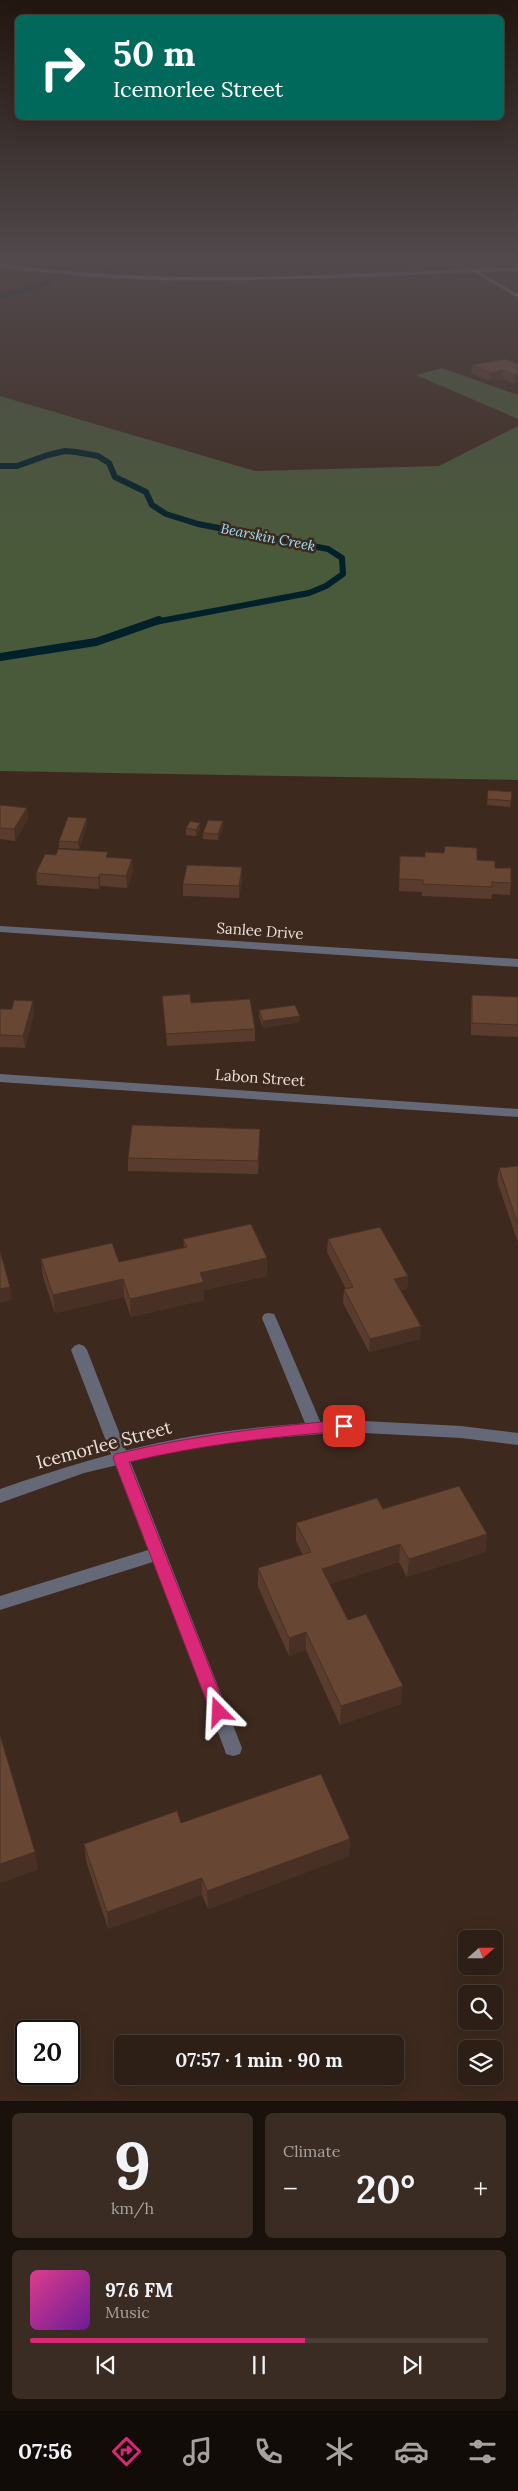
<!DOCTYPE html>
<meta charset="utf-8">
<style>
:root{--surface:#2e1f16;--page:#3a2c23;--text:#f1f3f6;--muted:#a7a2a1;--line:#493d35;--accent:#db2777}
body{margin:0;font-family:Lora,serif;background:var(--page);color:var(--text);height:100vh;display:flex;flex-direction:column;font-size:19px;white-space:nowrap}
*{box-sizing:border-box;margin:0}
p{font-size:16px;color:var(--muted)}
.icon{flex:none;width:28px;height:28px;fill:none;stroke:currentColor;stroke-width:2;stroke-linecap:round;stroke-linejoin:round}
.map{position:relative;height:2101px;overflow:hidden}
.panel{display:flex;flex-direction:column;gap:12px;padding:12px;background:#19110c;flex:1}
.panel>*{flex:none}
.top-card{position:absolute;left:15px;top:15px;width:489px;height:105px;border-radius:8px;box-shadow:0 5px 20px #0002,0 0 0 1px var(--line);background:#00695c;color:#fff;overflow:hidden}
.needle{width:32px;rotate:69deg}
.tools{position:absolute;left:458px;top:1930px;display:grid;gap:10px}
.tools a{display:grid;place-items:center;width:45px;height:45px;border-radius:8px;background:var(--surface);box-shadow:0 5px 20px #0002,0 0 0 1px var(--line);font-size:25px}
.speed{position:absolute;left:15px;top:2020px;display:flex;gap:10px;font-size:25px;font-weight:700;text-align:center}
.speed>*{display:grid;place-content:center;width:65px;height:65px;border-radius:50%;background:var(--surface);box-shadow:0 5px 20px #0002,0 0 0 1px var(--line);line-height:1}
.speed .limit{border:2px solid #111;border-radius:8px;background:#fff;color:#111}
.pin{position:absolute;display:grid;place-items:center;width:42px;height:42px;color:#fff;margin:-21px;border-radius:10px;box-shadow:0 2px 8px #0006}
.me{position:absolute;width:55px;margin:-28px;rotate:339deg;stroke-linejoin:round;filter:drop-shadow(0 0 4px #0008)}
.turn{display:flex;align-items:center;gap:18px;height:105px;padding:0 15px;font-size:22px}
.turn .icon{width:65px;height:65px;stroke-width:2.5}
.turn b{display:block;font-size:35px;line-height:42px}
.big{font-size:38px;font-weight:700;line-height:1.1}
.panel .card{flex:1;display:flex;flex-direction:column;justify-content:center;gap:8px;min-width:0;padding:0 18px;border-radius:8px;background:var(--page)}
.panel .dial{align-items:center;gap:0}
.dial b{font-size:65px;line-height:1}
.song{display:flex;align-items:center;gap:15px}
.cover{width:60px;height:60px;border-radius:8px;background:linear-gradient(135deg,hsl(330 70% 55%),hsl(280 70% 35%))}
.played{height:5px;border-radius:2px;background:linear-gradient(90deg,var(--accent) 60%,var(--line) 60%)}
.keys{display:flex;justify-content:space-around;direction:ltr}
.heat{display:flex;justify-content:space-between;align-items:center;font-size:28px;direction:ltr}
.panel .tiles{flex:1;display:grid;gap:12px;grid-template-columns:1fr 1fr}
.card:last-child{grid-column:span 2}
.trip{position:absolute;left:114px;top:2035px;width:290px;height:50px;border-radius:8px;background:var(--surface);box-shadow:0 5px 20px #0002,0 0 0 1px var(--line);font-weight:700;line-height:50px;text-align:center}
.menu{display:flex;height:80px;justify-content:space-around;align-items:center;background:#120c09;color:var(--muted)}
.menu .icon{width:35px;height:35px}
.menu .on{color:var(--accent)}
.menu b{font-size:22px;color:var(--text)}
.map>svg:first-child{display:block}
.forest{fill:#495a3a}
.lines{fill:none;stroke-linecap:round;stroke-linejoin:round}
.stream-far2{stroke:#00202a;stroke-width:5}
.stream-far1{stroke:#00202a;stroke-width:6}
.stream{stroke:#00202a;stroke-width:8}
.lane{fill:#656877;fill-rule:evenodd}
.street{fill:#656877;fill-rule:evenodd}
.secondary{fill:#8488a1;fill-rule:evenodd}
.primary{fill:#9ba1c0;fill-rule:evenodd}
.wall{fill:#593c2d}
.shaded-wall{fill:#483124}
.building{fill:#674634;stroke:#483124}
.route{fill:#db2777;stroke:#8e194d}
.labels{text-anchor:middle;stroke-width:5;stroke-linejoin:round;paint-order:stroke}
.far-water-label{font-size:14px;font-style:italic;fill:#96e1fd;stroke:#3d291e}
.street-label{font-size:15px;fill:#ecdfd8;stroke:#3d291e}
.near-street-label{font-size:18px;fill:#ecdfd8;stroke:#3d291e}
</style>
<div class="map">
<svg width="518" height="2101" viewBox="0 0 518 2101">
<rect width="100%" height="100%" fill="#3d291e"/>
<path class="forest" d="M442,368l76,27v24l-102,-44z
M0,396l255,75 184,-5 79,-40v354l-518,-9z"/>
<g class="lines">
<path class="stream-far2" d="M104,269l45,-6
M0,296l30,-7 21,-8"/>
<path class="stream-far1" d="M0,466h17l31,-11 17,-4 11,1 22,4 11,7 6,14 31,15 6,13 14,9 32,10 130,25 14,9 1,16 -17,12 -17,7 -154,29"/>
<path class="stream" d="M0,657l96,-15 63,-22"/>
<path class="lane" d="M269,1313l5,1 2,4 47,110 -2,4 -6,2 -6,-2 -2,-4 -45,-110 2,-4z
M79,1344l5,2 3,4 155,398 -2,6 -7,2 -7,-2 -2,-6 -71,-186 -153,48v-14l148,-46 -77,-200 3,-4z"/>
<path class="street" d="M0,926l518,33v8l-518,-35z
M0,1074l518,35v8l-518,-35z
M344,1420l117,6 57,7v12l-57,-7 -117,-6 -94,8 -73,11 -93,22 -84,30v-14c58,-20 116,-38 177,-50 55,-11 111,-14 167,-19z"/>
<path class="secondary" d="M458,263h6l54,31v4z"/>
<path class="primary" d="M0,264c43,5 85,9 128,11 130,6 260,-3 390,-8v4c-130,4 -260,13 -390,8 -43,-2 -85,-7 -128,-11z"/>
</g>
<path class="wall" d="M518,364l-4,20 -11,-5 -14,2 -18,-8 1,-8z
M488,790l24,2 -2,15 -23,-2z
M0,805l27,3 1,11 -13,22 -15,-2z
M87,825l-8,24 -20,-1v-7z
M186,828l14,1 -4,7 -10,-1z
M223,828l-5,12 -15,-1v-6z
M444,853l33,7 18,8 16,15 -1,12 -18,-1 -1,5 -69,-3v-4l-23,-1 1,-35 24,1z
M108,858l24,1 1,12 -6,17 -27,-2 -1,3 -62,-4 -1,-12z
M242,867v12l-3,19 -56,-2v-12z
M472,995l46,2v40l-47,-2v-28z
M162,996l29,7 64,26v12l-88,5 -4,-38z
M0,1009l34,4 -9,35 -25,-1z
M259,1010l41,6 -1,6 -36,6 -4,-11z
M260,1142l-2,32 -130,-3v-13z
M518,1166v77l-21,-62 2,-13z
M183,1239l84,19v18l-63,14v10l-73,17 -7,-20 -69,16 -12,-36 -2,-18 78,3 65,-14z
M328,1239l80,37 -1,13 -6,1 19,49 -51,13 -26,-49 1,-14h2l-19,-37z
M383,1509l104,25 -2,18 -78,25 -8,-15 -69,22 18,36 53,84 -61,21 -34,-75 -17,6 -31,-69v-19l45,-13 -7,-14v-18z
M181,1823l169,16 -1,17 -141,53 -6,-14 -94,34 -22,-68 -2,-17z"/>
<path class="shaded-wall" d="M503,370v9l-14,2 1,-8z
M514,375h4v8l-4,1z
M27,808l1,11 -13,22 -1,-12z
M87,818v7l-8,24 -1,-7z
M223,821v7l-5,12v-6z
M200,823v6l-4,7v-6z
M132,859l1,12 -6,17 -1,-12z
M242,867v12l-3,19v-12z
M100,874v12l-1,3 -1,-11z
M33,1001l1,12 -9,35 -2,-12z
M300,1016l-1,6 -36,6v-7z
M260,1129v13l-2,32v-13z
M267,1258v18l-63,14v10l-73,17 -1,-18 70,-26z
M408,1276l-1,13 -14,3 1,-13z
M123,1279l1,18 -69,16 -2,-18z
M10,1287l2,13 -12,3v-14z
M421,1326l-1,13 -51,13 1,-13z
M487,1534l-2,18 -78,25 2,-18z
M400,1544l-1,18 -77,25v-18z
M306,1632v18l-17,6v-18z
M403,1686l-2,18 -61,21 1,-19z
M350,1839l-1,17 -141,53 -1,-18z
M35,1852l3,18 -38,13v-19z
M202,1878v17l-94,34 -1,-17z"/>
<path class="building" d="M505,359l13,5v11h-4l-11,-5 -13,3 -18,-8z
M488,790l24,2 -1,9 -24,-2z
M0,805l27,3 -13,21 -14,-1z
M68,817l19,1 -9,24 -19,-1z
M208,820l15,1 -5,13 -15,-1z
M190,821l10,2 -4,7 -10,-2z
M445,846l32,2v12l18,1v7h16v15l-19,-1v5l-69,-3v-4l-24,-1 1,-23 25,1v-5l19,1z
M58,849l50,3 -2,5 26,2 -6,17 -26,-2 -2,4 -62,-5 9,-19 11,1z
M187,865l55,2 -3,19 -56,-2z
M190,994l1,9 59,-4 5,30 -89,5 -4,-38z
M472,995l46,2v28l-46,-2z
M14,1000l19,1 -10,35 -23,-1v-26h12z
M295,1005l5,11 -37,5 -4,-11z
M132,1125l128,4 -2,32 -130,-3z
M518,1166v59l-19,-57z
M251,1224l16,34 -67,15 4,9 -74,17 -7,-20 -70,16 -12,-36 71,-16 7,19 68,-15 -4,-8z
M380,1227l28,49 -14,3 27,47 -51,13 -26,-50 9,-2 -25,-48z
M0,1251l10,36 -10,2z
M459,1486l28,48 -78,25 -9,-15 -78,25 26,51 18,-6 37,72 -62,20 -35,-74 -17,6 -31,-70 53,-16 -15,-29 81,-25 6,11z
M0,1735l35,117 -35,12z
M321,1774l29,65 -143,52 -5,-13 -95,34 -23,-68 93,-33 4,12z"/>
<linearGradient id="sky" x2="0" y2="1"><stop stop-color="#221710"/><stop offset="0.47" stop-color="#51494c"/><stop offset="1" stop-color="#51494c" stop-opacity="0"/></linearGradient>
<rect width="518" height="557" fill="url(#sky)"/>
<path class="route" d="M344,1420l5,2 2,4 -2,4 -5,1c-73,6 -144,14 -215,31l98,250 -2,6 -6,2 -6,-2 -100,-260 2,-4 5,-1c77,-18 145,-26 224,-33z"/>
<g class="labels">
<g class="far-water-label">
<text transform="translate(268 537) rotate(11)" y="5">Bearskin Creek</text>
</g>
<g class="street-label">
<text transform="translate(260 931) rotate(4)" y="5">Sanlee Drive</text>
<text transform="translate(260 1078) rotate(4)" y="5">Labon Street</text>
</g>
<g class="near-street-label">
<text transform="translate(104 1445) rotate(-15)" y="6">Icemorlee Street</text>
</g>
</g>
</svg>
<div class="tools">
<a><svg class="needle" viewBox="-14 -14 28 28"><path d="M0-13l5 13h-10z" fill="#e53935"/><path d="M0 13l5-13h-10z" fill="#a7a2a1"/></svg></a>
<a><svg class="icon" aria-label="search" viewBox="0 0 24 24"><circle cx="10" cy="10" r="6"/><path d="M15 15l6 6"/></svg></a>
<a><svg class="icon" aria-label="layers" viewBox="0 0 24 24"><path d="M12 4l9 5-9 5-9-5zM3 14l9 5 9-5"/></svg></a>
</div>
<div class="speed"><div class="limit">20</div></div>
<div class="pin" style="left:344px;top:1426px;background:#d93025"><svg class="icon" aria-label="arrive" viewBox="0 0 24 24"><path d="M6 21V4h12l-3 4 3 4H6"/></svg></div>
<svg class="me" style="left:219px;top:1712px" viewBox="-20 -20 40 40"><path d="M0-17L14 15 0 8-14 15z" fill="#db2777" stroke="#fff" stroke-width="4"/></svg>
<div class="trip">07:57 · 1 min · 90 m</div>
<div class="top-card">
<div class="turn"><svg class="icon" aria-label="right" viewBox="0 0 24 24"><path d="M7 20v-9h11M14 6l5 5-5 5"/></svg><div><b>50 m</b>Icemorlee Street</div></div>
</div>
</div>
<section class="panel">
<div class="tiles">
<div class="card dial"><b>9</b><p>km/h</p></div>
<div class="card"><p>Climate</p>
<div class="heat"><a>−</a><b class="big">20°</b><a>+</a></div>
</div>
<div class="card">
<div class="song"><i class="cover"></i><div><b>97.6 FM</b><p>Music</p></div></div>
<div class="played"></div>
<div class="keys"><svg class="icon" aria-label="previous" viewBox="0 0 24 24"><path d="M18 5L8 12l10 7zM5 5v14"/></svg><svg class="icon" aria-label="pause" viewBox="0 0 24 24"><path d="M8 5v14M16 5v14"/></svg><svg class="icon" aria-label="next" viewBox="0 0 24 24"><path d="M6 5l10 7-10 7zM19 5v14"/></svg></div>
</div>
</div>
</section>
<nav class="menu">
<b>07:56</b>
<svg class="icon on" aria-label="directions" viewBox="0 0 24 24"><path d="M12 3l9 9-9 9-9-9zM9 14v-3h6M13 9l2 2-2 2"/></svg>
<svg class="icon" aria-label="music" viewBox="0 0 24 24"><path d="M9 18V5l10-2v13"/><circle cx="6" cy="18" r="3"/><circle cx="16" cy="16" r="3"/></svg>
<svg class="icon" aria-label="phone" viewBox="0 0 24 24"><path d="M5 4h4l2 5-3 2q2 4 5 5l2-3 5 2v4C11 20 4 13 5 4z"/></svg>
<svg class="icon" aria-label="climate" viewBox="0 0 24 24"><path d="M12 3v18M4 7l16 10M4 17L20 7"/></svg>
<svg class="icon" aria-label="car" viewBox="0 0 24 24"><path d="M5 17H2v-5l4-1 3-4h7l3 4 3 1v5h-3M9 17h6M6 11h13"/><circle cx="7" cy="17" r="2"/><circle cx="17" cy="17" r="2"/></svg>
<svg class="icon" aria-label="filters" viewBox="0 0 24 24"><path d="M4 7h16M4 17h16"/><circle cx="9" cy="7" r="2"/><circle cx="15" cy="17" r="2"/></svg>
</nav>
